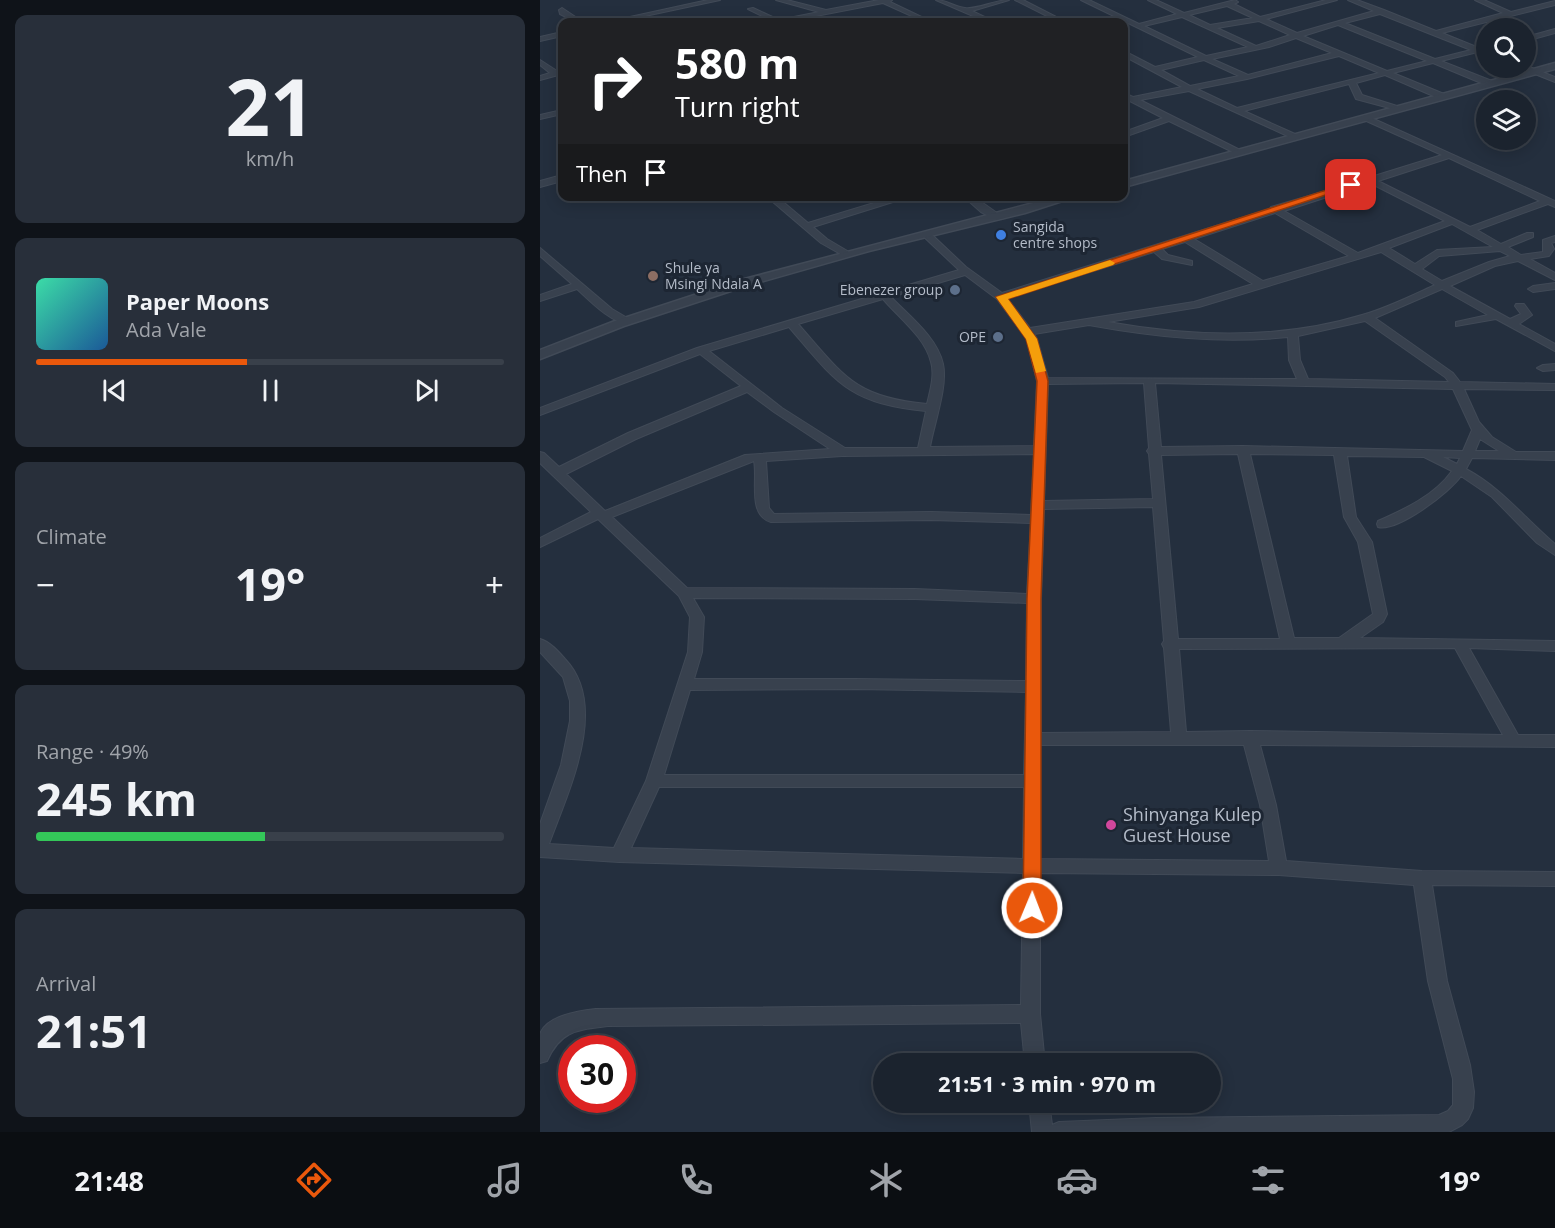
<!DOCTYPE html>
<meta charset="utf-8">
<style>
:root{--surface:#1b232e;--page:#282f3a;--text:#f1f3f6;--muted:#a0a4aa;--line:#39404a;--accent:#ea580c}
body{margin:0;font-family:"Open Sans",sans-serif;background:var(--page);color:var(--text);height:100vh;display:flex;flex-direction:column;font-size:22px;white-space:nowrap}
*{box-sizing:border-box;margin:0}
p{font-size:20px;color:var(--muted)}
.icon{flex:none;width:33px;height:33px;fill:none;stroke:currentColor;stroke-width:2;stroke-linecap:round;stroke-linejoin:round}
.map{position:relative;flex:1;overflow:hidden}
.drawer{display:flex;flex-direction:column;gap:15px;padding:15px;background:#0f1319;width:540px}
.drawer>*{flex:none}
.guide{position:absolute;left:18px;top:18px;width:570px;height:183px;border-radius:12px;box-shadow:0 3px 15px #0003,0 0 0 2px var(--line);background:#202124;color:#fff;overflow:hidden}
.fabs{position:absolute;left:936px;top:18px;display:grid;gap:12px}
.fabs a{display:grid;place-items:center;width:60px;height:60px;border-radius:50%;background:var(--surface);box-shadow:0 3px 15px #0003,0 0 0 2px var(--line);font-size:30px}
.speed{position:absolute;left:18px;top:1035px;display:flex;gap:12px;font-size:30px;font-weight:700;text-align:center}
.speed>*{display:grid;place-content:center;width:78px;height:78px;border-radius:50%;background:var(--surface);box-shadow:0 3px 15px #0003,0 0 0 2px var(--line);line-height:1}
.speed .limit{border:9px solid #d22;background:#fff;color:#111}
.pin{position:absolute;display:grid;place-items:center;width:51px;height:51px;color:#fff;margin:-26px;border-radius:12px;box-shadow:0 3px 9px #0006}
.me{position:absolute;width:66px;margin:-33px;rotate:1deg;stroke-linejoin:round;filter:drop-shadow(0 0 4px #0008)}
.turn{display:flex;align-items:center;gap:21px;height:126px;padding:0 18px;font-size:27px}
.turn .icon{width:78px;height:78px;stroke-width:2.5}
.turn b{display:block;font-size:42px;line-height:51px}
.then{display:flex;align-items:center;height:57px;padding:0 18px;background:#0003;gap:12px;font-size:22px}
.big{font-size:45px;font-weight:700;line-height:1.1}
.drawer .widget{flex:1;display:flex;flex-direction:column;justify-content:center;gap:9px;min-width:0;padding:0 21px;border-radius:12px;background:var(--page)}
.drawer .dial{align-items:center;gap:0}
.dial b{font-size:78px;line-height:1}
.song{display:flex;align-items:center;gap:18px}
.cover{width:72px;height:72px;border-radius:9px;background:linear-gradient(135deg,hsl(160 70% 55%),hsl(210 70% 35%))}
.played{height:6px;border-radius:3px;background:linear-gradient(90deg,var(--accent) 45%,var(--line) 45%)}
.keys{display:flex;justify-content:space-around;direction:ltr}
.heat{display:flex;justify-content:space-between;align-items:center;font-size:33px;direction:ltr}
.charge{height:9px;border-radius:4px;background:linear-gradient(90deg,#34c759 49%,var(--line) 0)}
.trip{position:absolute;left:333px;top:1053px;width:348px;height:60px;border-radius:30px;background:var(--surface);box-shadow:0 3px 15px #0003,0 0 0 2px var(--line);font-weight:700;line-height:60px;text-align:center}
.tabs{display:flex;height:96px;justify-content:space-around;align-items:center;background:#0b0e12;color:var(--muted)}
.tabs .icon{width:42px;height:42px}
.tabs .active{color:var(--accent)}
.tabs b{font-size:27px;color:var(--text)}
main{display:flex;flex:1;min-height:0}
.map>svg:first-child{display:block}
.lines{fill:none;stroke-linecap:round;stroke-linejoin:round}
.minor-casing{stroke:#414a57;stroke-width:2}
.tertiary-casing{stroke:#414a57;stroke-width:3}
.minor{fill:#38414e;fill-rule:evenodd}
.tertiary{fill:#38414e;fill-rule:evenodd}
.route{fill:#ea580c;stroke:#983908;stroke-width:1.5}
.slow{fill:#f59e0b}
.shop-dot{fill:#3f7fe0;stroke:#1d2633;stroke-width:2}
.education-dot{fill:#8d6e63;stroke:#1d2633;stroke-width:2}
.service-dot{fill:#5c6f8a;stroke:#1d2633;stroke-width:2}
.hotel-dot{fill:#d1479c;stroke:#1d2633;stroke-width:2}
.labels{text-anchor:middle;stroke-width:6;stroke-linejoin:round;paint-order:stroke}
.far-poi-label{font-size:14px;fill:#b4bcc9;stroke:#1d2633;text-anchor:start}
.near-poi-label{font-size:18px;fill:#b4bcc9;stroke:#1d2633;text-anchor:start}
</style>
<main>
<section class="drawer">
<div class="widget dial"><b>21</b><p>km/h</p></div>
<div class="widget">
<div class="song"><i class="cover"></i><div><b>Paper Moons</b><p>Ada Vale</p></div></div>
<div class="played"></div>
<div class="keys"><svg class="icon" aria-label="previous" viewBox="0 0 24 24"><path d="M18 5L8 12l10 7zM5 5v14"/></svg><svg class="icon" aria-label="pause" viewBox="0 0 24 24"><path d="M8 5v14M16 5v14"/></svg><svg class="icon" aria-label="next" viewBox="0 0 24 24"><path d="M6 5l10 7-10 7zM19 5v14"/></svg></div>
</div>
<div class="widget"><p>Climate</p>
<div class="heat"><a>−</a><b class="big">19°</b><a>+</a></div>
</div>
<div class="widget"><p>Range · 49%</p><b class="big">245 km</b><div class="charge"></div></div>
<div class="widget"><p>Arrival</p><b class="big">21:51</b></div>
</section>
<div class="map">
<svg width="1015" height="1132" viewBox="0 0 1015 1132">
<rect width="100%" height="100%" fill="#242f3e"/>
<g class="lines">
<defs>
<path id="minor" d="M168,0h12l-103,22h-10z
M236,0h11l39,10 53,-10h13l-2,2 42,20h-7l-42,-19 -98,19h-11l-26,-13 5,-1 26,12 40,-8z
M396,0c11,0 18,7 29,8 11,2 30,-8 44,-8l-37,11 23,11h-8z
M475,0h8l43,22h-7z
M541,0h8l50,24 38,-10 -29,-14h8l28,13 51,-13 3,2 -4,2 26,13 66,-17h11l-71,19 31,14 77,-22 -26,-11h9l27,10 52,21 67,-18 -28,-13h9l27,12 44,-11v4l-113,28 37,15 7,-2v4l-45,11 51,20v4h-6l-53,-22 -40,10 51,21v4h-6l-53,-23 -29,8 6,12 35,11v4l-41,-11 -7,-15 -105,27 51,23v4h-3l-103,-47 -49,9 100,50 1,2 -4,2 -68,-33 -45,16v-5l39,-14 -39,-20v-5l9,4 49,-10 -58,-31v-5l31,16 43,-10zM687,6l26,12 -43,7 -21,-10zM840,14l91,36 -36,9 -90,-36zM642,17l66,30 -42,9 -62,-30zM719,21l31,14 -34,11 -39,-18zM798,25l89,36 -40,10 -84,-35zM756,38l36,15 -84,22 -36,-16 57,-12zM799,56l40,17 -142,35 -40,-19 50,-10zM664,60l35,16 -49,10 -29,-16z
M22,8l21,14h-7l-16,-8 -1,-4z
M1015,29v4l-29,8v-4z
M22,32v4l-22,5v-4z
M0,60l17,11 5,-1v4l-22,6v-4l10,-3 -10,-8z
M987,66l28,11v5l-35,-14z
M22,110v4l-22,5v-4z
M825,115l190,86v6l-7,-3 -71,26 24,14 26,-11h6v4l-25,10 13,8 22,-3v-12l12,-4v6l-4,1 3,6 -5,7 -19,3 25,14v7l-37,-19 -23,5 -45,20 60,33 11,-5 -6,-8 1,-2h8l8,11 -13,9 36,20v7l-59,-32 -40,7v-4l32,-7 -46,-26 -67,29 78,55 7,9 95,2v6l-91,-1 15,33 13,15 24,15h39v8l-83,-2 -6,11c37,20 58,49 89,75v11l-18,-12 -45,-46 -31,-21c-11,16 -63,56 -83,51l-1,-3 1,-3c27,-12 56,-25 74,-50l-28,-14 -77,-1 9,61 16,25 15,72 -4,8 -23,16 195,3v10l-86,-3 49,87h37v12l-295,-2 16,60 10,56 136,10 133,1v14l-123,-1 15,96 23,84 4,27 -1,16 -5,11 -6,6 -13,7h-417l-3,-30h20l3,23 7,-3 97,-4 283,-3 9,-4 5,-6v-26l-25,-98 -14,-96 -135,-10 -239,-2v141l5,50h-20l-4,-41 -413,3c-31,4 -47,4 -61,35l-7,2c0,-8 0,-21 0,-29 7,-19 40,-23 56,-25l425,-4 2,-132 -404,-11 -79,-5v-33l21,-59 9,-44v-20l-7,-24 -23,-25v-13c10,3 18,12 25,20 45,47 3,133 -16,185l65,4 32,-67 42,-129 2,-35 -11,-21 -81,-77 -58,28v-9l51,-26 -51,-49v-11l4,1 15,14 69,-34 113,-47 -41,-32 -160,61v-7l157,-60 262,-78 -36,-34v-4h6l37,35 36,26 268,-84 1,-2 93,-27 1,-3h6l71,-22 -80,-36 -1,-2zM909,158l91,43 -70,26 -92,-46zM830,183l75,38 -87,32 -74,-42zM735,213l74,43 -86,25 -69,-42zM912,224l41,23 -56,3 -22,14 -26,-16zM645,242l68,42 -59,18 -164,26 -23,-30 147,-46 8,7 30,6v-4l-24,-6 -6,-6zM960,251l10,5 -21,6 -47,19 -20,-12 17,-13zM841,252l54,33c-24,11 -48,23 -73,30 -82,25 -170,22 -254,7l91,-15zM425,275l32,24 30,40 10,42 -3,65 -104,1c4,-23 18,-61 13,-83 -6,-27 -34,-48 -52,-67zM343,299c16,19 42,38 48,63 4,13 -1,29 -4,42 -73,-7 -83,-28 -129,-80zM825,321l80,56 4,5 -141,-3 -8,-19 -2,-24zM549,325c66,12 132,19 199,12l1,23 8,19 -249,-1 -11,-39 -3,-5zM249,327c48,56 59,76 137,84l-8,37h-73l-63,-40 -73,-57zM604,383l5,65 -2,3 2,3 4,45 -109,2 4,-117zM615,383l298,6 19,41 -9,21 -220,-5 -82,1zM207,392l27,20 56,37 -85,6 -140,56 -39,-37 70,-35zM940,439l19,12h-24zM494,454l-3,61 -100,-3 -157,2 -5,-6 -3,-47 76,-5zM698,454l42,185h-102l-17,-184zM710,454l84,1 10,62 14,25 15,72 -34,24h-45zM903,457l17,1 -3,6zM214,461c4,18 -7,54 17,61l160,-2 100,3 -4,71 -112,-5 -228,-1 -75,-71zM613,507l11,134 -2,3 2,4 7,84 -130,1v-134l3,-90zM153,598l222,1 112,4 -1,78 -169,-2h-163l8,-27 2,-35zM915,648l48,87 -253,-4 -64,1 -7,-83zM317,689l169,3 -2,83h-360l26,-85zM500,745h204l16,60 9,56 -229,-2zM119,787h365l-1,72 -392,-11z
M22,175v6l-22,6v-6z
M226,196h10l32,27 89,-27h15l-99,31 14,12 22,13 2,2 -5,3 -25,-14z
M423,196h10l31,22 -8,2 -15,-8z
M0,248l72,61 17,10v4c-16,2 -40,-23 -52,-34l-37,12v-6l32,-11 -32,-28z
M1015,283v6l-22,3 -5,-3 5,-3z
M1015,364v6l-12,1 -6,-3 6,-3z"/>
<path id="tertiary" d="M1015,63v6l-431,118v-6z
M520,196h18l-53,17 -156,38 -123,35 -122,40 -84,33v-9l75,-29 122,-40z"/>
</defs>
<use href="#minor" class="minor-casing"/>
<use href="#tertiary" class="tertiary-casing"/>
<use href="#minor" class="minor"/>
<use href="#tertiary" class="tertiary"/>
</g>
<path class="route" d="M808,183l8,2 -348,114 29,40 11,42 -7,218v309l-3,5 -6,3 -7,-3 -2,-5 4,-309 10,-218 -11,-42 -30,-42z"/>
<path class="slow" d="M570,260l5,3 -2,2 -105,34 29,40 9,32 -10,2 -10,-34 -30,-42z"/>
<circle class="shop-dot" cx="461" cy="235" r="6"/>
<circle class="education-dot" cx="113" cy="276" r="6"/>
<g class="service-dot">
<circle cx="415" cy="290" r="6"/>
<circle cx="458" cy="337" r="6"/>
</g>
<circle class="hotel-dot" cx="571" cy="825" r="6"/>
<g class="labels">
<g class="far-poi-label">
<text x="473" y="232">Sangida<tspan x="473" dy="16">centre shops</tspan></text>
<text x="125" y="273">Shule ya<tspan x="125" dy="16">Msingi Ndala A</tspan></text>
<text x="403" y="295" text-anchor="end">Ebenezer group</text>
<text x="446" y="342" text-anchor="end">OPE</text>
</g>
<g class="near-poi-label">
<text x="583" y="821">Shinyanga Kulep<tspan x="583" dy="21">Guest House</tspan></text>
</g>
</g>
</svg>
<div class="fabs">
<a><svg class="icon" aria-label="search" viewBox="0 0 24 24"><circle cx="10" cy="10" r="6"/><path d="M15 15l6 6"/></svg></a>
<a><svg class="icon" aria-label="layers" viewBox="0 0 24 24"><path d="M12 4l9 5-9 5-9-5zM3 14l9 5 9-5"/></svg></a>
</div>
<div class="speed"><div class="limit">30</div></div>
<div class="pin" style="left:811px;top:185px;background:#d93025"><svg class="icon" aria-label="arrive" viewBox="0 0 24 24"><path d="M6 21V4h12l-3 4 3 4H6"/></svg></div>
<svg class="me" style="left:492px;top:908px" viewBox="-20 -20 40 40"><circle r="17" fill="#ea580c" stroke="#fff" stroke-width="3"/><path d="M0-11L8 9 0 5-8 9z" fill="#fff"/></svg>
<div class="trip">21:51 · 3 min · 970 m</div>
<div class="guide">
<div class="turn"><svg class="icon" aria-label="right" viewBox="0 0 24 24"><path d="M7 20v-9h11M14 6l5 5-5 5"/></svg><div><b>580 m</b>Turn right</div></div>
<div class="then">Then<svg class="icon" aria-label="arrive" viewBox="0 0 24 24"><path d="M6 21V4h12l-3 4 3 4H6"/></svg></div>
</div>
</div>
</main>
<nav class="tabs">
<b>21:48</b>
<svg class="icon active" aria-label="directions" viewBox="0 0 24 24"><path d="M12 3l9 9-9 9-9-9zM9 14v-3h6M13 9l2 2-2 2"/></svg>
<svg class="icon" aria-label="music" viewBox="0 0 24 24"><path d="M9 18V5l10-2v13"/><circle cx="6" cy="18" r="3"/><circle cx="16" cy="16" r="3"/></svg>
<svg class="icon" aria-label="phone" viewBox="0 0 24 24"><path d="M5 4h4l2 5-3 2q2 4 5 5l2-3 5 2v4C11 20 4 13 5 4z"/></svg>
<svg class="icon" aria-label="climate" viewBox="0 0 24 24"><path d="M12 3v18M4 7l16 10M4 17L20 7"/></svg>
<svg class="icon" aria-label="car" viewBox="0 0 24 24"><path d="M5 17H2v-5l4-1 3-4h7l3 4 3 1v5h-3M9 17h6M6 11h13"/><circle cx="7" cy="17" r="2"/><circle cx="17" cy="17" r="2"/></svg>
<svg class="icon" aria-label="filters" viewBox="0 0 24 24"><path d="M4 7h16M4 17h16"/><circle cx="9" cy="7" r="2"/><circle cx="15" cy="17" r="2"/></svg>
<b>19°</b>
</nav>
